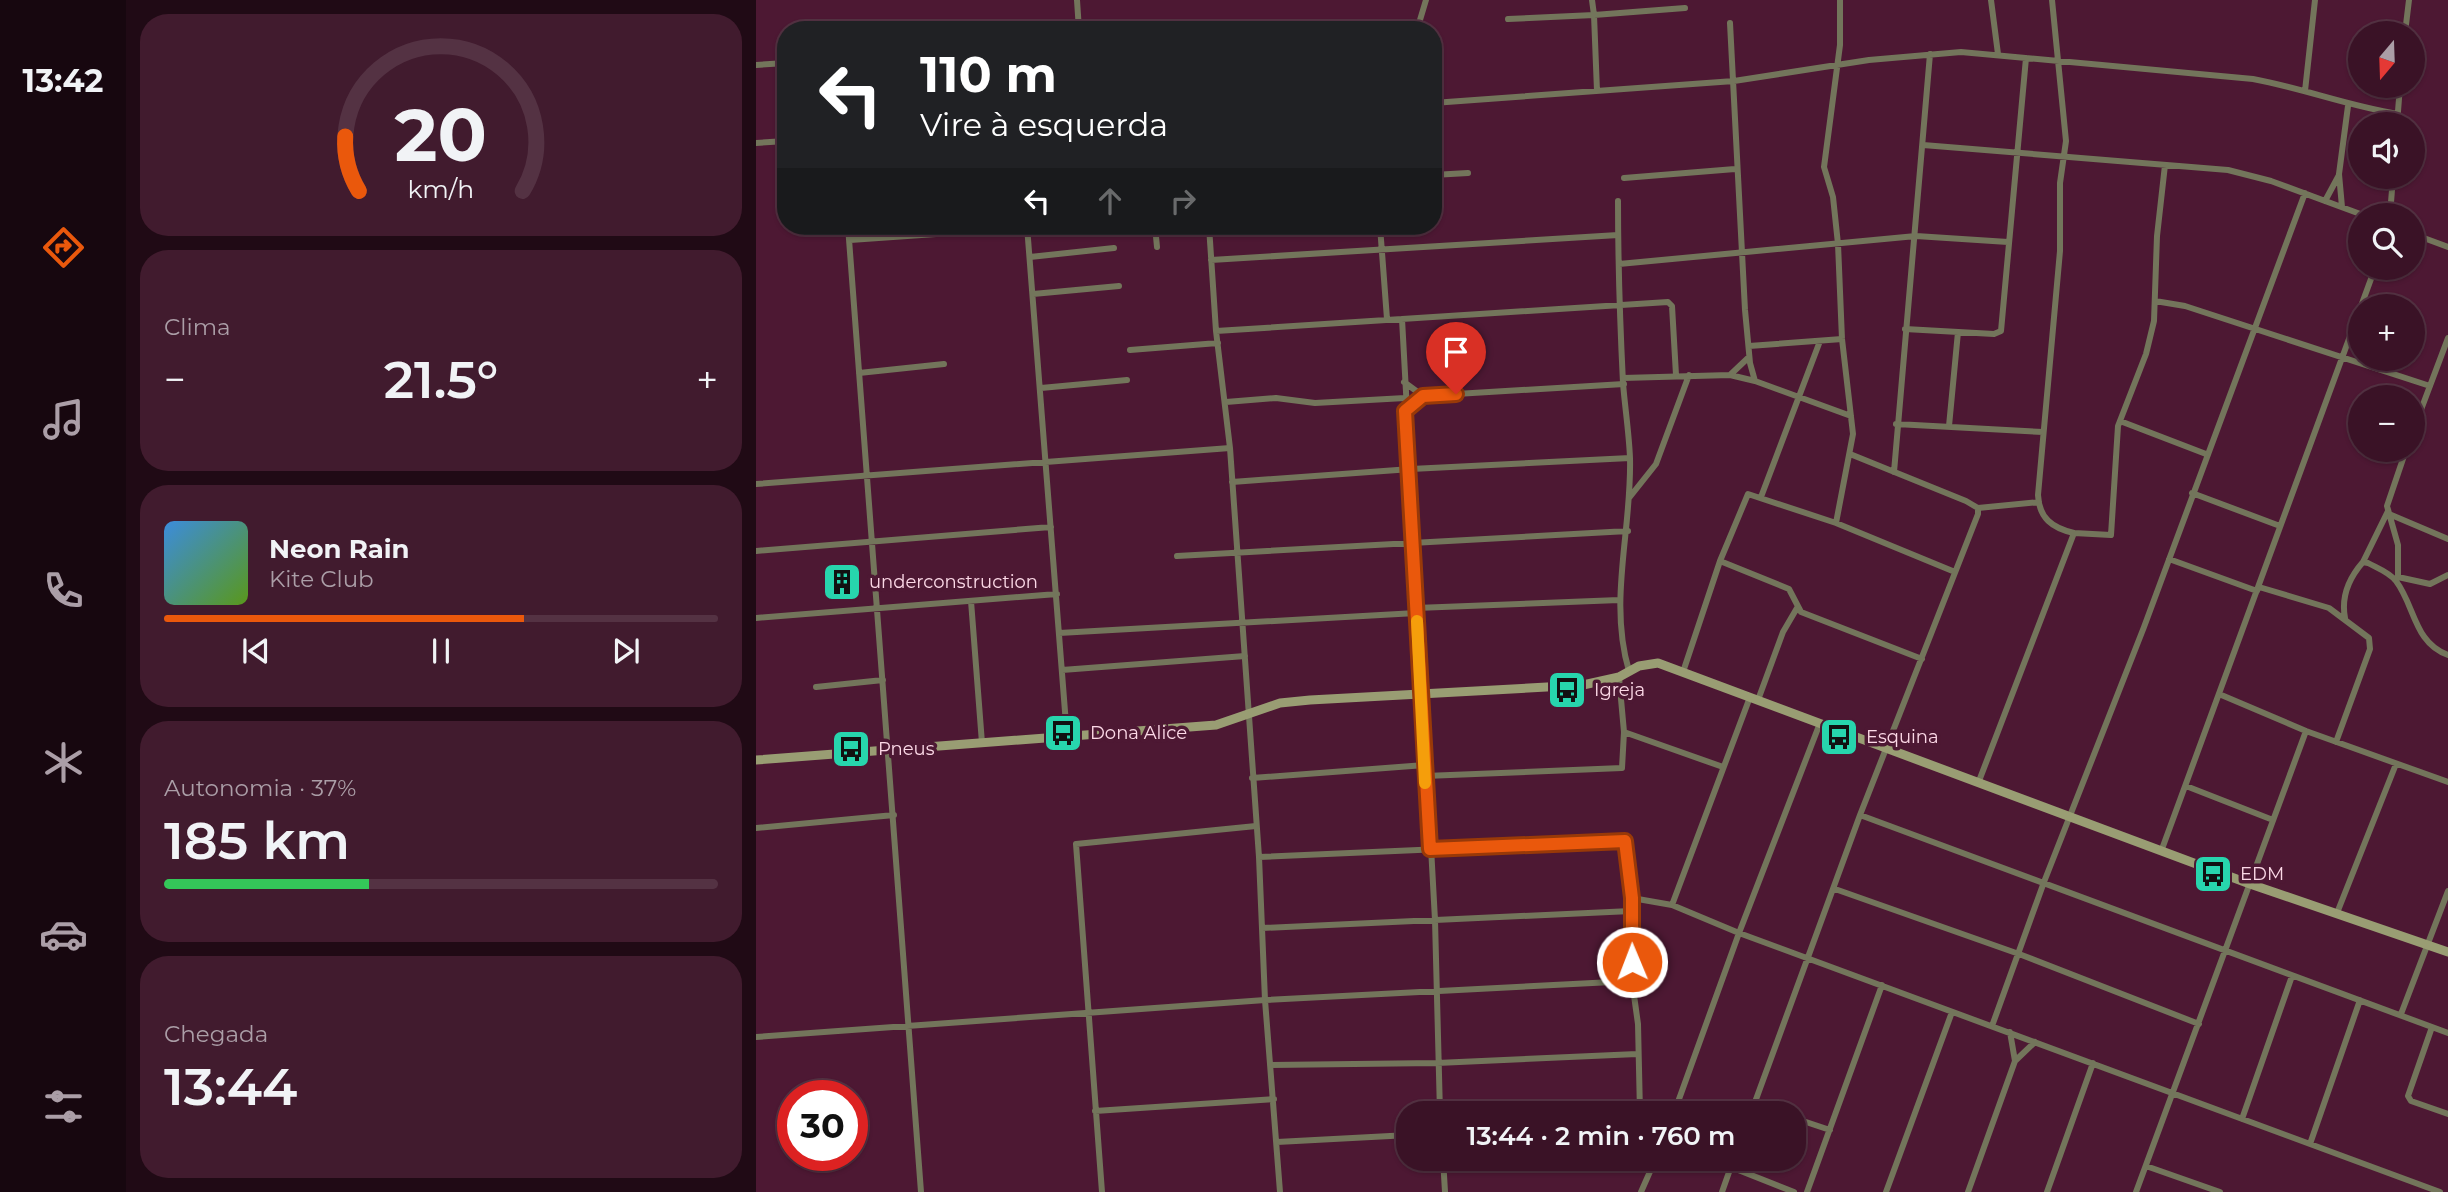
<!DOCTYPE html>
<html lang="pt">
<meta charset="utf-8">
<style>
:root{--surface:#3a1226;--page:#411b2e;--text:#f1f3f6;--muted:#ab9ea7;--line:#543243;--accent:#ea580c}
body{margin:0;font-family:Montserrat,sans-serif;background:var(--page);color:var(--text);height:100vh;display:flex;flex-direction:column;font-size:26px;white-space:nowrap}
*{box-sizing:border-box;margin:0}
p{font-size:23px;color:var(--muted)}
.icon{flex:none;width:38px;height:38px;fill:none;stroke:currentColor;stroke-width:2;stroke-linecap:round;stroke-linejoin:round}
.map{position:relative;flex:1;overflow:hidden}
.panel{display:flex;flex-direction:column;gap:14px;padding:14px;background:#200a15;width:630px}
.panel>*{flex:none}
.hud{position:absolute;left:21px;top:21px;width:665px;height:214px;border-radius:28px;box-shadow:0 2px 5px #0004,0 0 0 2px var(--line);background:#202124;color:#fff;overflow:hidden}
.needle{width:46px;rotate:199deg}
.fabs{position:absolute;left:1592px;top:21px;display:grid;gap:14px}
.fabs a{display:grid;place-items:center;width:77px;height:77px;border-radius:50%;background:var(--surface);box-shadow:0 2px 5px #0004,0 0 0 2px var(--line);font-size:35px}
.speed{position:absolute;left:21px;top:1080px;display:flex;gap:14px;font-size:35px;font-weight:700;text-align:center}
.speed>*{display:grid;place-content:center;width:91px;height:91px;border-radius:50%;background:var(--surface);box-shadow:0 2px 5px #0004,0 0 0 2px var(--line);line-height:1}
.speed .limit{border:10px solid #d22;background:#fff;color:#111}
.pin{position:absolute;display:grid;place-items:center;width:60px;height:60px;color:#fff;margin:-72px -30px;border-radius:50% 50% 50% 0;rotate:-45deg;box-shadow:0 0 7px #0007}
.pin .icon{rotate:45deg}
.me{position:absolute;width:77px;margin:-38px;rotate:359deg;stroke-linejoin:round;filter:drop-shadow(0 0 5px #0008)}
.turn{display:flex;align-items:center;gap:24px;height:147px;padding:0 28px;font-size:32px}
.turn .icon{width:91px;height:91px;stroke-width:2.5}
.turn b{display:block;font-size:49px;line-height:60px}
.lanes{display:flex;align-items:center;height:66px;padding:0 28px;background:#0003;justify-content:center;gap:35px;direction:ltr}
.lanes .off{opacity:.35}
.big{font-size:52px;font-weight:600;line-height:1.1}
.panel .card{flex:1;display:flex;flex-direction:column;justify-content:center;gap:10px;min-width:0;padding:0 24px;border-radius:28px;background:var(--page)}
.panel .dial{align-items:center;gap:0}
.dial svg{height:182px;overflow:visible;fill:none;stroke:var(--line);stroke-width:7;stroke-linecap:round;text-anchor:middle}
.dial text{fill:var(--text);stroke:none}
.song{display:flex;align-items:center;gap:21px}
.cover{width:84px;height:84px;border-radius:10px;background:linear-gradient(135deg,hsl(210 70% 55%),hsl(90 70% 35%))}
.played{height:7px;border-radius:4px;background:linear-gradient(90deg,var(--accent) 65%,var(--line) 65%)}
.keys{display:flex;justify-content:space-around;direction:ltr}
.heat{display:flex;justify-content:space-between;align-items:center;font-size:38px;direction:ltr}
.charge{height:10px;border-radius:5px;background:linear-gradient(90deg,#34c759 37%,var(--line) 0)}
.trip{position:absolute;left:640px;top:1101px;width:410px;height:70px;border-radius:28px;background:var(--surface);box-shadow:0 2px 5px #0004,0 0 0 2px var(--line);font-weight:600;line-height:70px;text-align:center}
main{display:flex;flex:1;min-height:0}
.dock{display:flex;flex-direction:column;width:126px;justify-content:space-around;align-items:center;background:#17070f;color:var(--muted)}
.dock .icon{width:49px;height:49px}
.dock .current{color:var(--accent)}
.dock b{font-size:32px;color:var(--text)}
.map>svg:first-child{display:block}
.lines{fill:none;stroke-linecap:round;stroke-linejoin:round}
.street{stroke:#73755b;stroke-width:6}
.secondary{stroke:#999d73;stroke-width:9}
.route-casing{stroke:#983908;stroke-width:18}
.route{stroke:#ea580c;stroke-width:12}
.slow{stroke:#f59e0b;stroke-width:12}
.labels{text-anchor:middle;stroke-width:7;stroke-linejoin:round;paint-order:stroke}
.poi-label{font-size:18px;fill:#fcd9e7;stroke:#4d1833;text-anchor:start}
</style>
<main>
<nav class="dock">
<b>13:42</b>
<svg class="icon current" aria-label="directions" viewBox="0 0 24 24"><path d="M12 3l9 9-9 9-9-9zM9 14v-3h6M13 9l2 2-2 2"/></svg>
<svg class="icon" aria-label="music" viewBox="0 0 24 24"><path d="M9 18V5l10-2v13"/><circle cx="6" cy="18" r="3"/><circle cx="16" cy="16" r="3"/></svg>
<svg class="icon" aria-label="phone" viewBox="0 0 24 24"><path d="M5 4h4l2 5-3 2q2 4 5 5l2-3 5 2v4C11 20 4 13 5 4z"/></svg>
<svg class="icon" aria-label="climate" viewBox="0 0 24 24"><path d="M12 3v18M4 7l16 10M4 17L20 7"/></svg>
<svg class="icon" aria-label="car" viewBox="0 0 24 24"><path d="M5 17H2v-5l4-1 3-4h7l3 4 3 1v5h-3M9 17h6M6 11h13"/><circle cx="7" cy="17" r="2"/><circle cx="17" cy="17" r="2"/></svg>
<svg class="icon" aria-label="filters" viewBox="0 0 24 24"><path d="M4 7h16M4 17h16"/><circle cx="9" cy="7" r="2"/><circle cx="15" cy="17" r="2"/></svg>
</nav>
<section class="panel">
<div class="card dial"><svg viewBox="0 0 100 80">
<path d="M14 69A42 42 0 1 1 86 69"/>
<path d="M14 69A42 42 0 0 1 8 45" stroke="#ea580c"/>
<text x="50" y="56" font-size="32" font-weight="700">20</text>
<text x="50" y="72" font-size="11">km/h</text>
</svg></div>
<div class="card"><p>Clima</p>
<div class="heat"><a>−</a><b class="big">21.5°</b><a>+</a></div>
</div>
<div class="card">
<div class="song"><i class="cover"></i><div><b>Neon Rain</b><p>Kite Club</p></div></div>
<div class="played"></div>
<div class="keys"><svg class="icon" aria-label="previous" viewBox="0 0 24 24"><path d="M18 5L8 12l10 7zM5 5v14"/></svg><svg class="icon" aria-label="pause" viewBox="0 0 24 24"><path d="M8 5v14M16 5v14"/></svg><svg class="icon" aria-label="next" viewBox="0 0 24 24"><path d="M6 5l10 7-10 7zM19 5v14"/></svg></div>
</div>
<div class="card"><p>Autonomia · 37%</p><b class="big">185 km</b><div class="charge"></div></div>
<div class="card"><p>Chegada</p><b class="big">13:44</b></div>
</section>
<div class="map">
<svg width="1692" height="1192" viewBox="0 0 1692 1192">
<rect width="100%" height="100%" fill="#4d1833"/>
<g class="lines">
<path class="street" d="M321,0l2,30
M836,0l2,15 91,-7
M1235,0l7,54
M1296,0l14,141 -6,42v68l-22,244c1,23 14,33 36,38
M752,19l86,-4 3,76
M974,23l15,287 5,53 5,18
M489,30l68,-5
M661,30l9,-30
M1649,33l4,-33
M0,65l30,-2
M1549,91l10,-91
M677,103l301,-22 135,-21 92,-8 292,27c49,9 95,27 145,35
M1641,124l3,-38
M0,143l30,-2
M1167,145l305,25 43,11 92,34
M677,175l35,-2
M868,178l111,-9
M862,201c0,60 2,122 5,182 2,25 6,50 7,75 2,72 -22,142 -1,213
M1569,201l14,-26
M1586,207l-3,-33 9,-68
M1634,215l3,-38
M92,226l73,966
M271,226l40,511
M399,226l2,21
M453,226l7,105 14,117 29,409 6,143 15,192
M624,226l7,93
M1657,234l35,13
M94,240l86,-6
M274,257l84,-9
M455,260l407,-25
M863,264l297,-28 92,6
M277,294l86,-8
M1399,301l30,5 245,80
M646,319l33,601 5,193
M1149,329l89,5 7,-3 25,-273
M460,331l452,-29 4,4 4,69
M993,346l93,-7
M374,350l88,-7
M103,373l85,-9
M974,375l19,-18
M867,378l107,-3 25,6 96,35
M648,382l19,14
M285,388l86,-8
M470,402l50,-4 39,5 90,-5
M649,411l18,-15 201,-12
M1364,421l86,33
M1140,424l147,8
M1193,426l9,-94
M1657,431l35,-93
M1138,472l36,-418
M476,482l179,-13 219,-11
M0,484l474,-36
M1436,493l88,33
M1005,497l59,-156
M873,498l27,-34 33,-89
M1222,508l61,-6
M1633,514l59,25
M1080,523l17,-89 -11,-95 -4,-95 -5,-47 -9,-30 16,-122v-45
M0,551l295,-24
M421,556l451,-25
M1413,559l88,32
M964,561l69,28 12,23 121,47
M1607,562l25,-51
M1642,577l32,7 18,-9
M1639,580l3,-3v-32l-11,-39 19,-56
M1503,587l70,21 40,30 1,11 -34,93
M215,601l11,142
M660,608l203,-8
M0,618l301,-24
M1589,618c-4,-21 4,-40 18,-56l5,1c9,5 21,9 28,18 19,25 18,62 52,74
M303,633l357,-20
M306,670l183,-14
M927,672l37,-111 28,-67 88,29 119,49
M60,687l67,-7
M1463,694l87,37 142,51
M1002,700l25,-68 14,-24
M868,732l99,35
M669,776l197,-8 2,-36 -5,-55
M496,778l173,-13
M1223,781l95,-248 37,2 7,-109 28,-72 8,-33 3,-85 8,-71
M1430,786l87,34
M1104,815l588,218
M0,828l138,-13
M1406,849l213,-581
M503,857l365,-16 3,4 5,53 40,7 67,28 701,259
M1079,889l184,65 180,70
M876,898v83
M916,905l78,-208
M1581,913l59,-149
M506,928l369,-17
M1645,1014l47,-123
M1236,1026l52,-144 100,-255 161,-434
M1676,1027l-24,69 3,5 37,13
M1254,1032l5,29
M0,1037l509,-37 367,-19 6,43 2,89
M515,1065l166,-2 200,-9
M998,1105l24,8
M339,1111l179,-12
M918,1113l65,-180 81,-210
M995,1113l109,-298 118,-301v-6l-12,-7 -116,-47
M1038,1118l36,12
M1486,1119l50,-143
M521,1142l132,-7
M1554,1144l50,-144
M687,1158l2,34
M952,1158l86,34
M1390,1166l74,26
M346,1192l-26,-348 180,-18
M885,1192l15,-34
M966,1192l12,-34
M1051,1192l75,-207
M1130,1192l66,-180
M1212,1192l47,-131 20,-19
M1291,1192l46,-129
M1380,1192l170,-461"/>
<path class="secondary" d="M0,760l460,-35 64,-22 30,-3 273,-15 36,-8 20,-11 19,-3 592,221 198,68"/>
</g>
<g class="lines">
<defs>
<path id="route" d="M700,394l-33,2 -18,15 25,438 195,-8 7,57v64"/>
</defs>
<use href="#route" class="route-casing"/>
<use href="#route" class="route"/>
<path class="slow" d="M661,621l8,162"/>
</g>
<defs>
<symbol id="building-square" viewBox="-11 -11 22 22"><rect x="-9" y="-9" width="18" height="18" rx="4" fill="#27d5ad" stroke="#4d1833"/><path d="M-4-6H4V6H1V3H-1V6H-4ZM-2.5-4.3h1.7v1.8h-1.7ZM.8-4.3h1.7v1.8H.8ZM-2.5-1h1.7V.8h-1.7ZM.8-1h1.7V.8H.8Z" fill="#111"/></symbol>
<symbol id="bus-square" viewBox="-11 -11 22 22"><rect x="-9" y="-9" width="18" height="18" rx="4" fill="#27d5ad" stroke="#4d1833"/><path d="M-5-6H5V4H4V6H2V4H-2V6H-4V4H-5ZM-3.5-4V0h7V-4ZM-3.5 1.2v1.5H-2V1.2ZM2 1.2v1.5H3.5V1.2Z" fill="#111"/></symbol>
</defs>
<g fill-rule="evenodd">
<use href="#building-square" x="64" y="560" width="44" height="44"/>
<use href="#bus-square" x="789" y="668" width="44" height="44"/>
<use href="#bus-square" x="285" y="711" width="44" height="44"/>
<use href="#bus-square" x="1061" y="715" width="44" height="44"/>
<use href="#bus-square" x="73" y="727" width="44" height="44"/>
<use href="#bus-square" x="1435" y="852" width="44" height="44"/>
</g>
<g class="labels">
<g class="poi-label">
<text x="113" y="588">underconstruction</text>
<text x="838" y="696">Igreja</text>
<text x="334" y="739">Dona Alice</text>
<text x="1110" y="743">Esquina</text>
<text x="122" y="755">Pneus</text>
<text x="1484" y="880">EDM</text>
</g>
</g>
</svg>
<div class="fabs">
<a><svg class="needle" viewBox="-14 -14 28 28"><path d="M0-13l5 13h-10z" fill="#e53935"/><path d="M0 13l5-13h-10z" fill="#ab9ea7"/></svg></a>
<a><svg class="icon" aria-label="sound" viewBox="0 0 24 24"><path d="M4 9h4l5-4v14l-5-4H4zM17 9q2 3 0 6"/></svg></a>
<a><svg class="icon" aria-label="search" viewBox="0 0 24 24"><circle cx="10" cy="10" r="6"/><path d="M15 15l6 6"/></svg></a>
<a>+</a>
<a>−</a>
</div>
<div class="speed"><div class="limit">30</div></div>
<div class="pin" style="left:700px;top:394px;background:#d93025"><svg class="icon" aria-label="arrive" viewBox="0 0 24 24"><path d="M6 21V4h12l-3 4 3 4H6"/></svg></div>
<svg class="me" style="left:876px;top:962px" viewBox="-20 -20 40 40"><circle r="17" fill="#ea580c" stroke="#fff" stroke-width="3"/><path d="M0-11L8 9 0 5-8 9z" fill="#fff"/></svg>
<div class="trip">13:44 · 2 min · 760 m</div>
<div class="hud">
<div class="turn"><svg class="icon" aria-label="left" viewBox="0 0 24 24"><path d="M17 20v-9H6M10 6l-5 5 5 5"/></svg><div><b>110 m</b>Vire à esquerda</div></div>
<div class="lanes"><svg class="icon" aria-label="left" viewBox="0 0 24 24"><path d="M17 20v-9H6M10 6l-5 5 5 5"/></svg><svg class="icon off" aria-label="ahead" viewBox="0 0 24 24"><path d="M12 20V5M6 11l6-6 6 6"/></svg><svg class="icon off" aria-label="right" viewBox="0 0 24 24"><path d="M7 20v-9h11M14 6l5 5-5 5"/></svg></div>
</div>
</div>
</main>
